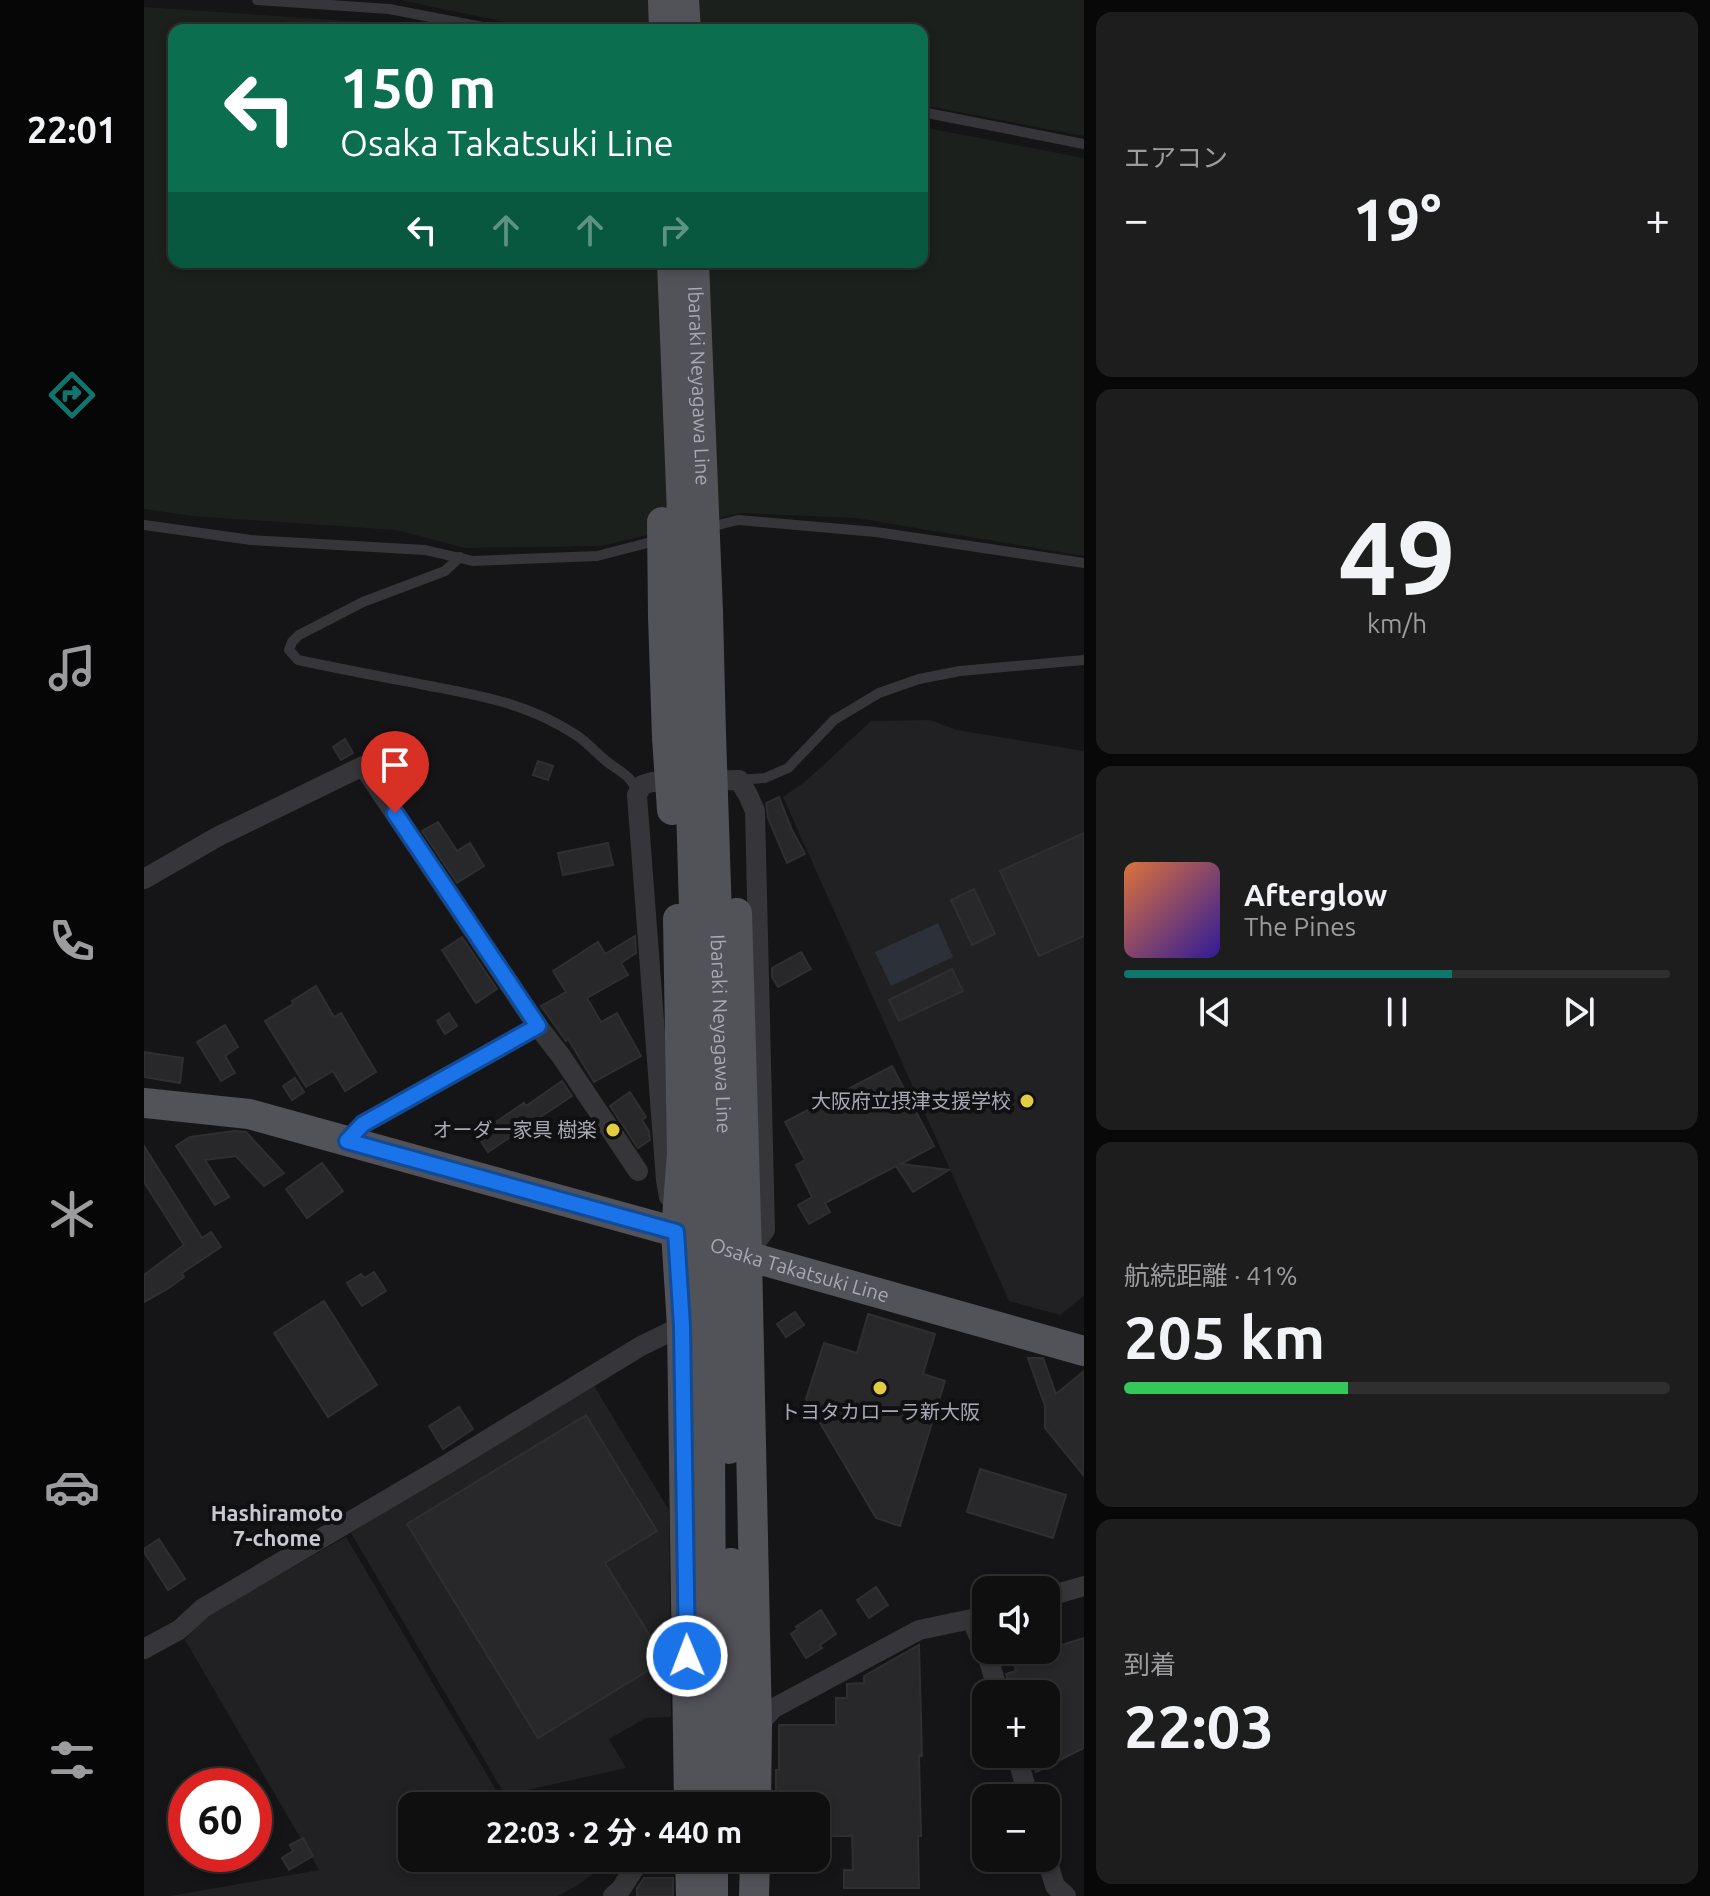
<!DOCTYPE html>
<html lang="ja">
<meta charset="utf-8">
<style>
:root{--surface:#100f10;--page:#1e1d1e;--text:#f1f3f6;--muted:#9c9c9f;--line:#302f30;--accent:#0f766e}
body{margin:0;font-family:Ubuntu,"Noto Sans JP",sans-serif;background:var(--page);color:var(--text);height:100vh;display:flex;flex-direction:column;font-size:30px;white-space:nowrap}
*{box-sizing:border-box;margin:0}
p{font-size:26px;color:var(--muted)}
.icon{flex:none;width:44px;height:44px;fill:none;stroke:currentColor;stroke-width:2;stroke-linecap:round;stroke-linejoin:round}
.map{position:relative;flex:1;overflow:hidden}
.sheet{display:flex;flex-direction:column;gap:12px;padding:12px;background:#090809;width:626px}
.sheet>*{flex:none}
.hud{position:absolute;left:24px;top:24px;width:760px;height:244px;border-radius:16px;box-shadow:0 4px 12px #0003,0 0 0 2px var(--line);background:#0b6e4f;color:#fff;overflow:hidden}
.buttons{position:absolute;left:828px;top:1576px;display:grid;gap:16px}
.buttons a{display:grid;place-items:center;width:88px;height:88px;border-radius:16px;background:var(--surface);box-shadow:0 4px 12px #0003,0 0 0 2px var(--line);font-size:40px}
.speed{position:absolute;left:24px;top:1768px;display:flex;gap:16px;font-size:40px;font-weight:700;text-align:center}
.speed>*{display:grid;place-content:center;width:104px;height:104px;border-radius:50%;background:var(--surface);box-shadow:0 4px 12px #0003,0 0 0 2px var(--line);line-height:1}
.speed .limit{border:12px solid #d22;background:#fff;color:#111}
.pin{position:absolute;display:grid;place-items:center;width:68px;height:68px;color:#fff;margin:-82px -34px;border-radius:50% 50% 50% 0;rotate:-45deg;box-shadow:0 0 8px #0007}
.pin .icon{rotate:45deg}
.me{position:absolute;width:88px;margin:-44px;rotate:359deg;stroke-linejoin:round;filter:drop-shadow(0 0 6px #0008)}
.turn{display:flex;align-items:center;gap:28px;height:168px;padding:0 40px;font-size:36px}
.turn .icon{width:104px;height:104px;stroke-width:2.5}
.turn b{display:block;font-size:56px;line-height:68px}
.lanes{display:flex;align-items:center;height:76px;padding:0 40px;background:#0003;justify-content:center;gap:40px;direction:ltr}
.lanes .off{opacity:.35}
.big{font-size:60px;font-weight:700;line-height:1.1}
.sheet .tile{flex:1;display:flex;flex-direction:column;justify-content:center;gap:12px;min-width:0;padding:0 28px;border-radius:16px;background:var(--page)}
.sheet .dial{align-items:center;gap:0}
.dial b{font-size:104px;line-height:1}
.song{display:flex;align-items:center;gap:24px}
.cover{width:96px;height:96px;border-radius:12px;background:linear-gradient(135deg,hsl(20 70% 55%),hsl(250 70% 35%))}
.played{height:8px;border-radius:4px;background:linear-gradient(90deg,var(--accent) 60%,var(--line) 60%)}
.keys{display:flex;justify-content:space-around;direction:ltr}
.heat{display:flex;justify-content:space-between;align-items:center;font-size:44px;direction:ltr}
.charge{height:12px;border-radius:6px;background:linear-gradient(90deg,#34c759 41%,var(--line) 0)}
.trip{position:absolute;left:254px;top:1792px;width:432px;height:80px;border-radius:16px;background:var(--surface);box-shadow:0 4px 12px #0003,0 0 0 2px var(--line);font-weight:700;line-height:80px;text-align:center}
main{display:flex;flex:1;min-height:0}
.tabs{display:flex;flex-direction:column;width:144px;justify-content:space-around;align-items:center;background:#060606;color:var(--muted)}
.tabs .icon{width:56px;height:56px}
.tabs .current{color:var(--accent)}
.tabs b{font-size:36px;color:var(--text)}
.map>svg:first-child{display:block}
.built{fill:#212023}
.green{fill:#1b201d}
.water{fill:#2c3038}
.building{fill:#28272a;stroke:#2f2f32;stroke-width:2}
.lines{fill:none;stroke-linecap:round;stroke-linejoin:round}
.service{stroke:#36363a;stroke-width:10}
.minor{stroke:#36363a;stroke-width:20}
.primary{stroke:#525259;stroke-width:30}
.primary-bridge{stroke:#525259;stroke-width:30}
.route-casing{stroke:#114b97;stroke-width:20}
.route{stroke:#1a73e8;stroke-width:14}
.poi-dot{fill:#e1cc42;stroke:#100f11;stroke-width:3}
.labels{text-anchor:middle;stroke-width:8;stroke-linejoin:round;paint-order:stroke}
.street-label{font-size:20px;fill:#a7a9b5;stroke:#100f11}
.poi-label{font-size:20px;fill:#a7a9b5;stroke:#100f11;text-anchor:end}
.neighbourhood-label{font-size:22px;font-weight:bold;fill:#c8c8d1;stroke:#100f11}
</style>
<main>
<nav class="tabs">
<b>22:01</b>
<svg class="icon current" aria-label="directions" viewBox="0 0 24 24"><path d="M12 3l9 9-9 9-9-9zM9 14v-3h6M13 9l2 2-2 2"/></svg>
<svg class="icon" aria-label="music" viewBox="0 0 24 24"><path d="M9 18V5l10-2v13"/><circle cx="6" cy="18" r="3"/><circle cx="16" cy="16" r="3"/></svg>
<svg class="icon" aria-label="phone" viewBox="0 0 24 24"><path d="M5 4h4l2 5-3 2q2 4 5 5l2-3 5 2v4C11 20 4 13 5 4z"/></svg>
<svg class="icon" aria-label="climate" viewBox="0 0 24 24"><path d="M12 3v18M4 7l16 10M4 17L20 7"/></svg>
<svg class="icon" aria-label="car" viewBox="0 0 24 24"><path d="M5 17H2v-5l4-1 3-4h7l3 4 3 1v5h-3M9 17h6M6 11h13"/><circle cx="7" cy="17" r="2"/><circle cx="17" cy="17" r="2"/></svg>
<svg class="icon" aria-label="filters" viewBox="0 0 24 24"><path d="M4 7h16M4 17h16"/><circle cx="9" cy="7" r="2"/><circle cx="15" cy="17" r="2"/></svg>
</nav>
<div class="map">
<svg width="940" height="1896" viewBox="0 0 940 1896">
<rect width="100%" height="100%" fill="#151416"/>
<path class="built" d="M786,720l27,10 127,21v545l-24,19 -51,-14 -226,-504 23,-16 65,-60z
M449,1384l76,126 2,207 -25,1 -37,21 17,29 -121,27 -154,-262z
M202,1537l156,263 141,-5 -7,11h-224v52h190l-10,17 -16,11 -18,10h-388l149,-26 -134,-230 20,-24z"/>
<path class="green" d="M256,0h684v136l-162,-31v-75h-379z
M0,7l252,17 30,6h-252v232h748v-135l162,31v398l-228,-38 -115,-5 -140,33 -136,2 -69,-18 -205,-14 -47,-7z"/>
<path class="water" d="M794,923l15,34 -62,29 -16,-34z"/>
<path class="building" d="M201,739l8,14 -12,7 -8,-13z
M394,761l15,5 -5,14 -15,-5z
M635,797l13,33 13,24 -18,9 -19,-45 -2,-15z
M294,822l19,29 13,-8 14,23 -27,17 -35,-52z
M940,833v103l-45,20 -39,-85z
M464,843l5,22 -50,10 -5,-22z
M830,889l21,45 -23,11 -21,-45z
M491,936l1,17 -15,10 7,12 -41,23 14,24 16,-9 24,43 -47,26 -26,-43 -2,2 -25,-35 25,-14 -13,-21 45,-29 7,12z
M318,937l35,52 -21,14 -34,-53z
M657,952l10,17 -33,18 -6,-10v-9z
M808,969l11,22 -64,30 -10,-21z
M172,986l18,31 7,-4 35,59 -31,19 -12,-20 -27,16 -41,-66 28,-17 -1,-3z
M305,1013l8,13 -12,8 -8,-13z
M81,1025l13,22 -13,9 10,17 -14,8 -24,-39z
M0,1052l39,6 -3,25 -36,-6z
M748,1066l42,80 -33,18 48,6 -36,22 -17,-26 -71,37 5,9 -21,12 -11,-19 14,-8 -16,-32 9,-5 -20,-38z
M151,1078l9,14 -12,8 -9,-14z
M418,1081l10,15 -84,56 -11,-17 47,-32 2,3z
M486,1092l16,25 -4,3 7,11 1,9 -12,8 -28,-42z
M90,1131l12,1 38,41 -20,13 -28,-30 -31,4 24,37 -14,8 -39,-59 14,-9z
M0,1146l58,92 9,-6 10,15 -39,26 2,4 -15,11 -25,14v-27l40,-30 -40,-63z
M178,1163l21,28 -36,27 -21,-29z
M230,1272l12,19 -24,15 -15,-23 14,-9 3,4z
M180,1301l53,84 -49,32 -54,-84z
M651,1312l9,13 -18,12 -9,-13z
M724,1314l67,20 -12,40 22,7 -45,145 -24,-8 -70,-119 18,-56 33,10z
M884,1358h15l13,36 28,-23v105l-39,-48v-22z
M315,1407l14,22 -30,20 -14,-23z
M442,1415l71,116 -52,32 60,97 -127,78 -131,-214z
M836,1469l86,26 -13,43 -86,-26z
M15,1539l26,40 -17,11 -24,-38v-3z
M732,1587l12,18 -19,13 -12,-18z
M677,1610l15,24 -16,11 2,3 -16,10 -15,-24 7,-5 -2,-2z
M940,1638v110l-48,24 -6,-18h16v-60h-34l-6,-20 10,-3 -3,-11z
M775,1645l3,111h-3l2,80h-3l1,52h-75v-18h9l-1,-34h-36v-30h-23v-5h-17v-31h3v-45h57v-27h11v-14l17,-1v-7z
M159,1838l10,18 -24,14 -7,-12 11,-7 -3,-6z
M500,1878h29v18h-36v-8z"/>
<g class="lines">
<path class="service" d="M113,0l132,9 109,21
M778,112l162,32
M0,525l107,15 174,10 48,11 124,-5 62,-16
M566,527l28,-7 138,12 208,31
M316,557l-15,14 -82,31 -64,33 -7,7 -3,8 9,10c42,9 85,17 127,25 57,11 102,18 151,50 11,7 18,16 28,24 14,13 27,14 33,34
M595,780l26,-2 23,-10 46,-48 45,-27 40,-14 41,-8 124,-11"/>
<path class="minor" d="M0,879l73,-42 146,-71 170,254 28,36 77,115
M203,1141l16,-17 175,-98
M525,1197l-3,-17 -29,-385 5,-10 10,-3 87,-2 9,15 7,16 10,419 -18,25
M902,1597l38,-11
M828,1620l17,41 10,33
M0,1649l35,-19 24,-22 241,-142 197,-120 41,-20
M613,1726l17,-18 145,-78 67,-14
M872,1754l13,44
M902,1856l9,30 11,10
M469,1896l8,-7 20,-31"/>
<g class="primary">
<path d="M519,0l1,30"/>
<path d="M540,0l2,30"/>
<path d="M564,612l3,122"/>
<path d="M542,614l3,121"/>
<path d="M519,616l4,122"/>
<path d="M593,913l10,343 10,470 -1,80"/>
<path d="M534,919l4,234 -6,79 6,94 7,480"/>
<path id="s1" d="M0,1103l105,11 427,118 71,24 337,95"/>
<path d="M566,1447l2,359"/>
<path d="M587,1563l4,243"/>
<path d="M546,1858l1,38"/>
<path d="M569,1858v38"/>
<path d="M610,1896l1,-38"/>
</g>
<g class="primary-bridge">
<path d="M528,262l14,352"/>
<path id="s2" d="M550,262l14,350"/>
<path d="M518,522l1,94"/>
<path id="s3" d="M567,734l18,548v167"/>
<path d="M545,735l20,698"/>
<path d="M523,738l5,72"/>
</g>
</g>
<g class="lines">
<defs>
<path id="route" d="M251,813l143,213 -175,98 -16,17 329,91 6,94 5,330"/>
</defs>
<use href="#route" class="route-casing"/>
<use href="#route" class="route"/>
</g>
<g class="poi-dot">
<circle cx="883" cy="1101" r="8"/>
<circle cx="469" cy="1130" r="8"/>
<circle cx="736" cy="1388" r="8"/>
</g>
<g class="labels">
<g class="street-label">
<text dy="7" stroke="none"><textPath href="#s2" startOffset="124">Ibaraki Neyagawa Line</textPath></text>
<text dy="7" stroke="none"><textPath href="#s3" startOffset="300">Ibaraki Neyagawa Line</textPath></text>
<text dy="7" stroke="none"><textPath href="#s1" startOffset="678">Osaka Takatsuki Line</textPath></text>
</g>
<g class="poi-label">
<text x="867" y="1108">大阪府立摂津支援学校</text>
<text x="453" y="1137">オーダー家具 樹楽</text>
<text x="736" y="1419" text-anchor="middle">トヨタカローラ新大阪</text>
</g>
<g class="neighbourhood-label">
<text x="133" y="1521">Hashiramoto<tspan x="133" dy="25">7-chome</tspan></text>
</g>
</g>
</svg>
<div class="buttons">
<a><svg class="icon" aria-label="sound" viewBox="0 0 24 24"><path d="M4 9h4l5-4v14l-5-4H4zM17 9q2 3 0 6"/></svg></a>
<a>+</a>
<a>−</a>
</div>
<div class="speed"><div class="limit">60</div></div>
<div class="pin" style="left:251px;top:813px;background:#d93025"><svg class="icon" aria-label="arrive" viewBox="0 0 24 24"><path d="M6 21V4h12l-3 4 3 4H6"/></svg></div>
<svg class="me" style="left:543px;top:1656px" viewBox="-20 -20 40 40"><circle r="17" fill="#1a73e8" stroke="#fff" stroke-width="3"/><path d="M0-11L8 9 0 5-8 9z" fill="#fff"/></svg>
<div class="trip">22:03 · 2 分 · 440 m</div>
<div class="hud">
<div class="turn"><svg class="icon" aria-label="left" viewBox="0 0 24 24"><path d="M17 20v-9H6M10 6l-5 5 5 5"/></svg><div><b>150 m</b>Osaka Takatsuki Line</div></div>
<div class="lanes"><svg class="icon" aria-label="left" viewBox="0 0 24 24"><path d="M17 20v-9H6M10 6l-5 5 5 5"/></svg><svg class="icon off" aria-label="ahead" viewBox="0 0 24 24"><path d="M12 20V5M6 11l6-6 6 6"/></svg><svg class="icon off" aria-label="ahead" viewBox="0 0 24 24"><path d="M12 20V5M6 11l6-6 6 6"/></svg><svg class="icon off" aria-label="right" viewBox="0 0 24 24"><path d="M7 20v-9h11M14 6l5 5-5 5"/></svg></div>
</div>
</div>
<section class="sheet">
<div class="tile"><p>エアコン</p>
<div class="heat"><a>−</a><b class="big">19°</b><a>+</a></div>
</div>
<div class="tile dial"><b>49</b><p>km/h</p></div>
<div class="tile">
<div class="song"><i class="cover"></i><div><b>Afterglow</b><p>The Pines</p></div></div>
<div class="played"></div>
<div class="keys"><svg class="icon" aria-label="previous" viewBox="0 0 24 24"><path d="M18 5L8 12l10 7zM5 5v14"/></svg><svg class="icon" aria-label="pause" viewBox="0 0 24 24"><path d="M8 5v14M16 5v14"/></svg><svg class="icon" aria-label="next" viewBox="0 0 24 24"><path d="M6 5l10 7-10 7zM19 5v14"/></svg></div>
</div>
<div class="tile"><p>航続距離 · 41%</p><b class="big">205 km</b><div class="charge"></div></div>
<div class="tile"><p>到着</p><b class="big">22:03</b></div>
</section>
</main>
